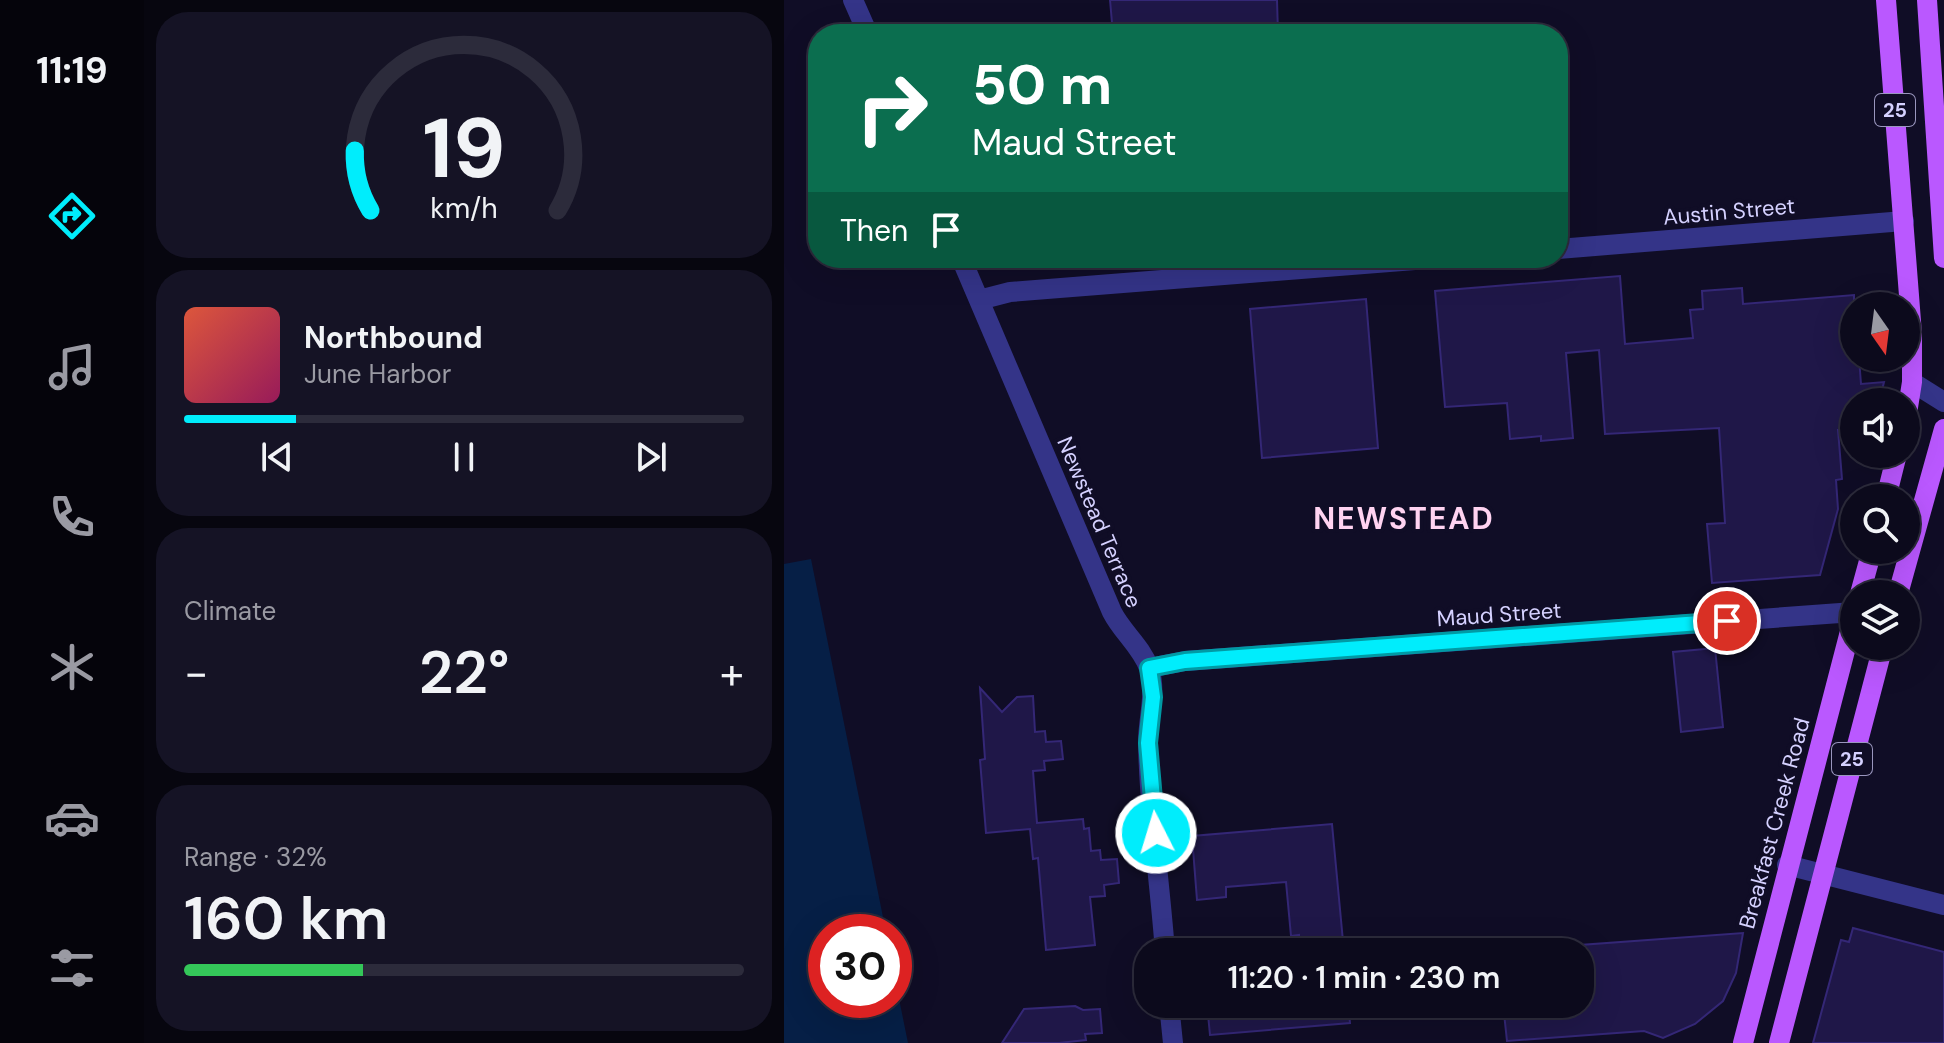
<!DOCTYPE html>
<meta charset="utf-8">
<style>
:root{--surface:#0c0a1c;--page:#151325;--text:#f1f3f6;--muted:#9a9aa3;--line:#2c2b3b;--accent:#00edfc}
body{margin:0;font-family:"DM Sans",sans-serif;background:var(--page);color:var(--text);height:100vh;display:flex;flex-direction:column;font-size:30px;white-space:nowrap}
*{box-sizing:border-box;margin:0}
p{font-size:26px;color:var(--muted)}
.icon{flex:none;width:44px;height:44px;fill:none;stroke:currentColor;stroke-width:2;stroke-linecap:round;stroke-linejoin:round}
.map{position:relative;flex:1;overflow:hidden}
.drawer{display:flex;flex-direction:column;gap:12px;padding:12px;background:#07060f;width:640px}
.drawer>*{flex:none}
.top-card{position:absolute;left:24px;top:24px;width:760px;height:244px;border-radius:32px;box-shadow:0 8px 32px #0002,0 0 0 2px var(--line);background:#0b6e4f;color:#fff;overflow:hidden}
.needle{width:52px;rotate:166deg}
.buttons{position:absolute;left:1056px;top:292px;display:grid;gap:16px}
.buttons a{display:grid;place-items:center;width:80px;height:80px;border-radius:50%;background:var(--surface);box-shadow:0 8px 32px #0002,0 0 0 2px var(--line);font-size:40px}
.speed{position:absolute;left:24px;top:914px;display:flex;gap:16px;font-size:40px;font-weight:700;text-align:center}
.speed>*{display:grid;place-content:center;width:104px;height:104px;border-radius:50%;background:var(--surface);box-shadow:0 8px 32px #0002,0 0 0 2px var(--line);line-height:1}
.speed .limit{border:12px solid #d22;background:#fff;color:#111}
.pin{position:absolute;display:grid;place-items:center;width:68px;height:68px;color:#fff;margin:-34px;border:4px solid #fff;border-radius:50%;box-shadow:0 2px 8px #0007}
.me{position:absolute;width:88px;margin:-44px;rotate:355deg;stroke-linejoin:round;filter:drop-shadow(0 0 6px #0008)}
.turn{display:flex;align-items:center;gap:28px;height:168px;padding:0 32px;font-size:36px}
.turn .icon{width:104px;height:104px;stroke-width:2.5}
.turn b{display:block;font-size:56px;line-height:68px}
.then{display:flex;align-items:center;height:76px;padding:0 32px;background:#0003;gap:16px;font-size:30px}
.big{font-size:60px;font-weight:600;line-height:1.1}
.drawer .widget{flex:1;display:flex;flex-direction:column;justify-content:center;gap:12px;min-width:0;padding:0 28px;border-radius:32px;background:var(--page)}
.drawer .dial{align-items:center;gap:0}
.dial svg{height:208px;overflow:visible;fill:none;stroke:var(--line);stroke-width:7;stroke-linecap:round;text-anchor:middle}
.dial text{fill:var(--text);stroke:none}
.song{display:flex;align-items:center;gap:24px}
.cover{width:96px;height:96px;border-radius:12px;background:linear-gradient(135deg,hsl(10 70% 55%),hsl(330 70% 35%))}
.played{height:8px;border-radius:4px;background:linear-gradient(90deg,var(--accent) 20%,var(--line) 20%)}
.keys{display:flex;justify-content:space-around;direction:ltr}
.heat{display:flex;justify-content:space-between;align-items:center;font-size:44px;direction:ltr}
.charge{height:12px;border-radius:6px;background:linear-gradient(90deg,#34c759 32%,var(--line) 0)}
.trip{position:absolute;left:350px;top:938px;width:460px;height:80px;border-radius:32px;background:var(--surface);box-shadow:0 8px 32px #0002,0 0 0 2px var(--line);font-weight:600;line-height:80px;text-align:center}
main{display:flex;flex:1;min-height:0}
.dock{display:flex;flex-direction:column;width:144px;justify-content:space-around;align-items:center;background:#05040b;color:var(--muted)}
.dock .icon{width:56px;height:56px}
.dock .selected{color:var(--accent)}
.dock b{font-size:36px;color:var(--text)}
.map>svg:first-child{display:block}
.water{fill:#061f46}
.building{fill:#1f1748;stroke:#342776;stroke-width:2}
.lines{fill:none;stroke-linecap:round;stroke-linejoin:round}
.minor{stroke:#343488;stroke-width:20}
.tertiary{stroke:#343488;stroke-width:20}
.primary{stroke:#ba58ff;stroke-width:20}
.route-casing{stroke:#009aa4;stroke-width:20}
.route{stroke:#00edfc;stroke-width:14}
.labels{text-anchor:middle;stroke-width:8;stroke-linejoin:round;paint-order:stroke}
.shield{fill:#100d26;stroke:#9a96be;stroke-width:2}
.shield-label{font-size:20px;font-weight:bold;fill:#d5d1ff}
.street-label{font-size:22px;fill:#d5d1ff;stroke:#100d26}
.district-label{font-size:30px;font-weight:bold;letter-spacing:2px;fill:#ffd3f1;stroke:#100d26}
</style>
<main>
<nav class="dock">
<b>11:19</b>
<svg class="icon selected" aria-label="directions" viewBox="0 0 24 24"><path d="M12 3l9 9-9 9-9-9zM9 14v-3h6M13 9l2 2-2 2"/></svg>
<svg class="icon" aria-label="music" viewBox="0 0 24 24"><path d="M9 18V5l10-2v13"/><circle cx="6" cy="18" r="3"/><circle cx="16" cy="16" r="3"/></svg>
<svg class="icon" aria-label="phone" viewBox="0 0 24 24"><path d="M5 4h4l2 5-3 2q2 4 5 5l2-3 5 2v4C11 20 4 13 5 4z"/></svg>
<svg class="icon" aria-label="climate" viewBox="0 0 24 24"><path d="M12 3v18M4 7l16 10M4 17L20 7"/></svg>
<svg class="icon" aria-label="car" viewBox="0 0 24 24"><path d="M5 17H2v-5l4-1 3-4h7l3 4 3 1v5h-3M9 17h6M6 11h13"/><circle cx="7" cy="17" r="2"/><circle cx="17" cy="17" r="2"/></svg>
<svg class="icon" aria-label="filters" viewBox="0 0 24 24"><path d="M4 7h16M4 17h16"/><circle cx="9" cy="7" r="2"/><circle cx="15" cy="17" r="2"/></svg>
</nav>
<section class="drawer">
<div class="widget dial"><svg viewBox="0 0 100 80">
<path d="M14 69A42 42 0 1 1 86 69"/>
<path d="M14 69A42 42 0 0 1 8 46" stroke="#00edfc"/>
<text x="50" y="56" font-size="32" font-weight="700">19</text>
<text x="50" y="72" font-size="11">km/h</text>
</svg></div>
<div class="widget">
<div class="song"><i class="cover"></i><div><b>Northbound</b><p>June Harbor</p></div></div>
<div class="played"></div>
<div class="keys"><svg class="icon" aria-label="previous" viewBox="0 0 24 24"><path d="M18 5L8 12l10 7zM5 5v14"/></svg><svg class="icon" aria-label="pause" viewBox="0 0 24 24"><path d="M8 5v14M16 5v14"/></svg><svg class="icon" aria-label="next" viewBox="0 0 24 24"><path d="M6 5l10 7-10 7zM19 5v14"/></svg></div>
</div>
<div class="widget"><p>Climate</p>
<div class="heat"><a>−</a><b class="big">22°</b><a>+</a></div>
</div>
<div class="widget"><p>Range · 32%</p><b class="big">160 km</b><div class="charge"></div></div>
</section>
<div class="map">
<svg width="1160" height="1043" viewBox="0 0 1160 1043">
<rect width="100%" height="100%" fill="#100d26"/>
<path class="water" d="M27,559l75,373h-60v68h68v-26l14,69h-124v-479z"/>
<path class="building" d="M326,0h167l1,34h-165z
M836,276l5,68 68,-6 -3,-28 13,-1 -1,-18 40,-3 1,16 111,-9v63h5l2,26 23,-2 -5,20h-25v27l-16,1 4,49 -6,1 2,29 -18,66 -108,8 -5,-59 18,-1 -6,-95 -114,6 -6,-84 -33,3 7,85 -32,3v-5l-31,3 -3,-36 -62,4 -10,-116z
M582,299l12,149 -116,10 -12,-149z
M931,648l8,79 -42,5 -8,-80z
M196,688l22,24 15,-15 16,-1 2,36 10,-1 1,11 15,-1 2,18 -19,2 1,9 -12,1 4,52 46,-4 1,10 5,-1 2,23 9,-1 1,10 16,-1 2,24 -15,2 1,11 -15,1 5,48 -49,5 -8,-92 -5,1 -3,-30 -44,4 -6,-73 5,-1z
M548,824l12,128h-30v-5l-7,1v-7h-8v-6l-8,1 -5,-54 -60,5v10l-29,3 -5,-64z
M1069,928l91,24v91h-131l28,-103 8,2z
M959,933l-7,40 -13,28 -28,23 -32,14 -19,-7 -137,10 -4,-37h77v-59z
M423,1004h141l2,19 -140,12z
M291,1006l8,4 17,-1 2,24 -17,1 1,6 -27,3h-57l22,-34z"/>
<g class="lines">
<path class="minor" d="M69,0l15,34
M774,249l346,-28
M177,258l151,354c10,20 29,34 37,56 8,24 -1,50 -1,74 1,70 12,140 17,210
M195,300l31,-8 430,-34
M365,668l36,-7 669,-49
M385,1004l4,39"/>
<path class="tertiary" d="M1128,382l32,20
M1003,865l157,40"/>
<path class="primary" d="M1102,0l26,334v48l-6,38
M1143,0l17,258
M1102,498l11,-44
M1076,594l12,-44
M1114,594l46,-165
M959,1043l111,-427
M995,1043l104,-397"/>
</g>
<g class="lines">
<defs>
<path id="route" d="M372,833l-8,-90 5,-46 -4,-29 36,-7 542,-40"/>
</defs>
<use href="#route" class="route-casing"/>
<use href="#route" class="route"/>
</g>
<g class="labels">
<g class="shield">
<rect x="1091" y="94" width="40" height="32" rx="6"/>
<rect x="1048" y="743" width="40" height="32" rx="6"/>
</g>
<g class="shield-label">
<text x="1111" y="117">25</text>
<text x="1068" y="766">25</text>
</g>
<g class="street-label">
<text transform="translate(945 211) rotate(-5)" y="8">Austin Street</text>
<text transform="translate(316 522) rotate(67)" y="8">Newstead Terrace</text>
<text transform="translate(715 614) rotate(-4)" y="8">Maud Street</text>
<text transform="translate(990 823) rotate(-75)" y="8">Breakfast Creek Road</text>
</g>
<g class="district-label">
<text x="620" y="529">NEWSTEAD</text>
</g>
</g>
</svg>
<div class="buttons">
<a><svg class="needle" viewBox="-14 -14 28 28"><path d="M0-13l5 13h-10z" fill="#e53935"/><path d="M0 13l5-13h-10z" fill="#9a9aa3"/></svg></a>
<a><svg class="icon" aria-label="sound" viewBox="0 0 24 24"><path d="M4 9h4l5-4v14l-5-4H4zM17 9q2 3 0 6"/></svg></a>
<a><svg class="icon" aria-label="search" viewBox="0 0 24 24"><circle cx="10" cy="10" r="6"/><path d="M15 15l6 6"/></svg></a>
<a><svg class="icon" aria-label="layers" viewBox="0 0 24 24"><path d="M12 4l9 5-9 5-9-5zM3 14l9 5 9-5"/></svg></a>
</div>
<div class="speed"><div class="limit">30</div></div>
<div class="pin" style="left:943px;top:621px;background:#d93025"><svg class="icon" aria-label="arrive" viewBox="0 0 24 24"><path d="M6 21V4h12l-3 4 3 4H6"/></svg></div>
<svg class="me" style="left:372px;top:833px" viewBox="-20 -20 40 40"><circle r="17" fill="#00edfc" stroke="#fff" stroke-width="3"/><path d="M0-11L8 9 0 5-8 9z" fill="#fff"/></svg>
<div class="trip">11:20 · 1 min · 230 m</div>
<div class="top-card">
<div class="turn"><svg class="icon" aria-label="right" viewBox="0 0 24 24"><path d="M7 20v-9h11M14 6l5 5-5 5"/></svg><div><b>50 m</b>Maud Street</div></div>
<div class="then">Then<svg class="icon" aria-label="arrive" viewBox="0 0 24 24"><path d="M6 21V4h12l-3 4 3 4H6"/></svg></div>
</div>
</div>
</main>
